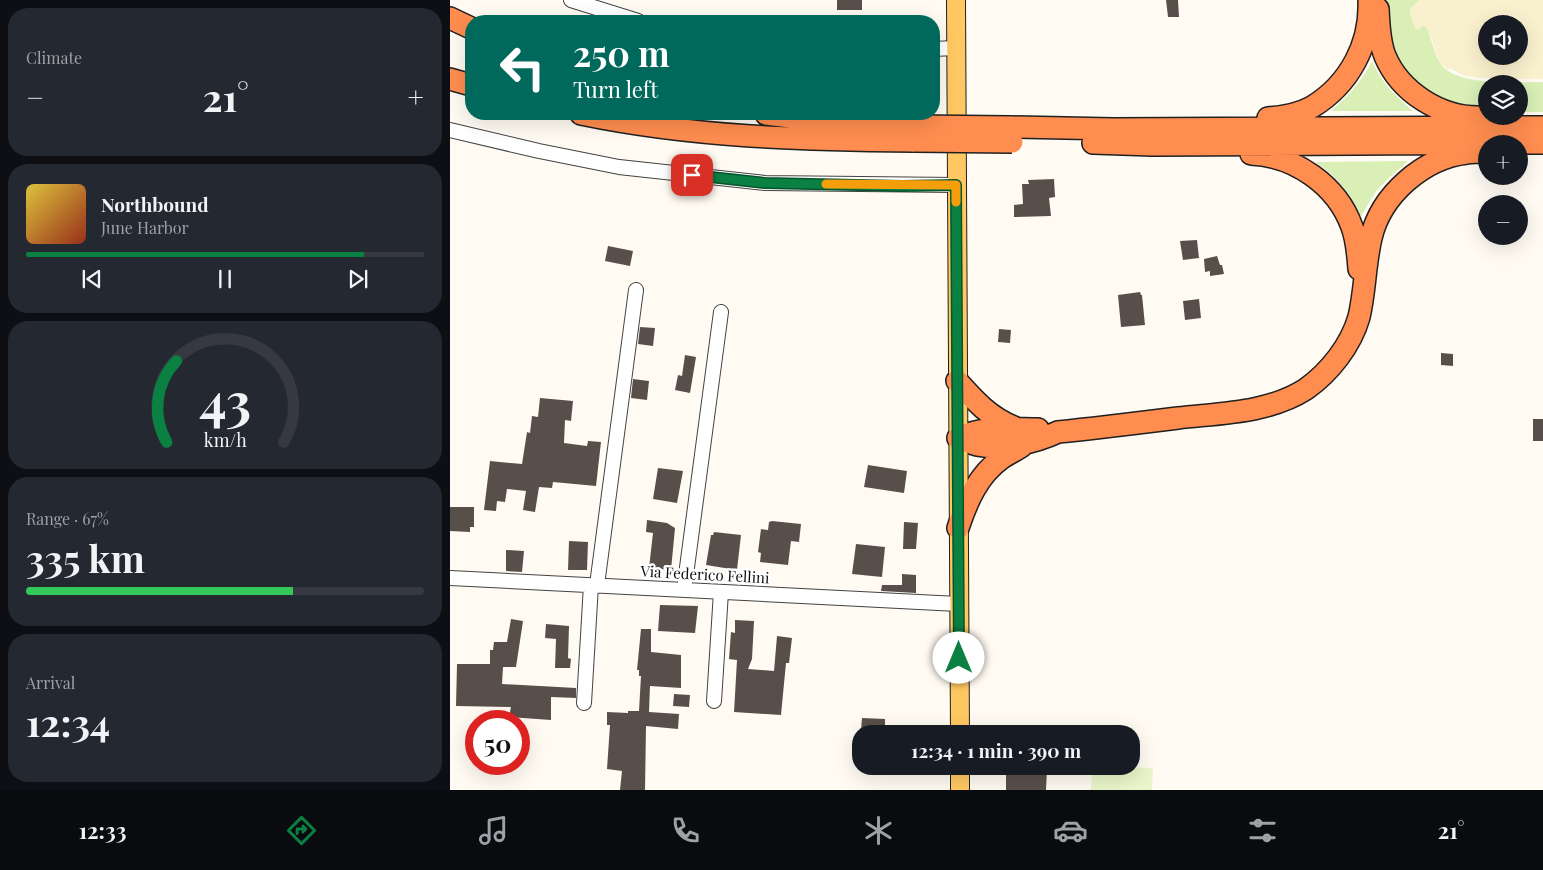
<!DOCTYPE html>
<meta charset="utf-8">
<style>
:root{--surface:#171b24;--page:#242831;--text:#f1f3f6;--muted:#9ea1a6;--line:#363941;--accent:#0b8043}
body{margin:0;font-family:"Playfair Display",serif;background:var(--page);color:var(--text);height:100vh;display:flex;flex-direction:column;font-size:19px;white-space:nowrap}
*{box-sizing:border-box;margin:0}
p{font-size:16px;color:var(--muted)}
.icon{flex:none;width:28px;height:28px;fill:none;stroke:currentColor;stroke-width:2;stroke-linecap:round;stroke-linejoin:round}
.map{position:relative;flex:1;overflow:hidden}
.side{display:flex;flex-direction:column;gap:8px;padding:8px;background:#0d0f14;width:450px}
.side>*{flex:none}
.top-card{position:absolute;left:15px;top:15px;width:475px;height:105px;border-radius:20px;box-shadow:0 5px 20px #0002;background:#00695c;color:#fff;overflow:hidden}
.tools{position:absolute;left:1028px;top:15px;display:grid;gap:10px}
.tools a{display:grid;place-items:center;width:50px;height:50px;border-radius:50%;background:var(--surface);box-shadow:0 5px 20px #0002;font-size:25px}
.speed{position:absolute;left:15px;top:710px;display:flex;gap:10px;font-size:25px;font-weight:700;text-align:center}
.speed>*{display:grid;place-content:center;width:65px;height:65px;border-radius:50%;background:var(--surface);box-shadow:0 5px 20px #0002;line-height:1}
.speed .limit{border:8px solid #d22;background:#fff;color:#111}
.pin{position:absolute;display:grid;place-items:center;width:42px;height:42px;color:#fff;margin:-21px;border-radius:10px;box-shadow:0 2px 8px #0006}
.me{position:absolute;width:55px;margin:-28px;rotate:0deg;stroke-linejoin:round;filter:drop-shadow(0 0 4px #0008)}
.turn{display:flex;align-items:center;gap:18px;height:105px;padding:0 25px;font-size:22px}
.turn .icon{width:65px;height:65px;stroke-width:2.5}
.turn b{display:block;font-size:35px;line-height:42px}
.big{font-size:38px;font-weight:700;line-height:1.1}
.side .tile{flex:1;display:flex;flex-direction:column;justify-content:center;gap:8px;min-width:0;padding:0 18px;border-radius:20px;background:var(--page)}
.side .dial{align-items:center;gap:0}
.dial svg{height:130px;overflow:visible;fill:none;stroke:var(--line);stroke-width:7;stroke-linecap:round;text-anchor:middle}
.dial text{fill:var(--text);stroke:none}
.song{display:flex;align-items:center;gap:15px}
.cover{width:60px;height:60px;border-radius:8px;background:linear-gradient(135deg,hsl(50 70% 55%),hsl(10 70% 35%))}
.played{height:5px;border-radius:2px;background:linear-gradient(90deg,var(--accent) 85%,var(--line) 85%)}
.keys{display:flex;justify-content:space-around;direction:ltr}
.heat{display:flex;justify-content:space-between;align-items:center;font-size:28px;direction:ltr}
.charge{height:8px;border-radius:4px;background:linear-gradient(90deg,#34c759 67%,var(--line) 0)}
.trip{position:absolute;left:402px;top:725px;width:288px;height:50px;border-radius:20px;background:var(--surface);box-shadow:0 5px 20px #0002;font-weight:700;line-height:50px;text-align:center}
.dock{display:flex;height:80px;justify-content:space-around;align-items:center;background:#090b0e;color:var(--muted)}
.dock .icon{width:35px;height:35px}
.dock .current{color:var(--accent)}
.dock b{font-size:22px;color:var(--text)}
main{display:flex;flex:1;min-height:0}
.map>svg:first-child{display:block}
.farmland{fill:#f9f1ce;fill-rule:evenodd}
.green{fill:#d9efb6}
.pitch{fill:#eaf5c9}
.building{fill:#594f4a}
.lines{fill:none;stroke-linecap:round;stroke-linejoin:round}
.minor-casing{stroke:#424242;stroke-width:16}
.major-casing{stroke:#202020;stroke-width:20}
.highway-casing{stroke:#202020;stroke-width:24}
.minor{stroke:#fff;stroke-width:14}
.major{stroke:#ffc862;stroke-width:18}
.highway{stroke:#ff8d50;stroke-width:21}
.highway-bridge-casing{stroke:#202020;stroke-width:24;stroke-linecap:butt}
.highway-bridge{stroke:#ff8d50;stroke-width:21}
.route-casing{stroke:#07532c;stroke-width:12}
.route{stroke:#0b8043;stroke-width:9}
.slow{stroke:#f59e0b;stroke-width:9}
.labels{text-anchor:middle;stroke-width:5;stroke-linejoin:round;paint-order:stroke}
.street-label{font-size:15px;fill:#0f0f0f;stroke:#fff}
</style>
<main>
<section class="side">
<div class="tile"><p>Climate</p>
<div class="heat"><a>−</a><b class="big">21°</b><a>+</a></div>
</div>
<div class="tile">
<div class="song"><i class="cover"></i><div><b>Northbound</b><p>June Harbor</p></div></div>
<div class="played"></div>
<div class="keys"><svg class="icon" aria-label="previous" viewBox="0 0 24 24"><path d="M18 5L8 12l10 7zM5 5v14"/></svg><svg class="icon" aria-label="pause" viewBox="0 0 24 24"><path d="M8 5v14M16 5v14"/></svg><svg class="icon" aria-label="next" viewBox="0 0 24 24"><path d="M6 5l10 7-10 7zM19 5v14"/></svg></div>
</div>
<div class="tile dial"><svg viewBox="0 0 100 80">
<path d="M14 69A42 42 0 1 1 86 69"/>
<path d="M14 69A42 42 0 0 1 20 19" stroke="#0b8043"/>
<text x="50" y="56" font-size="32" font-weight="700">43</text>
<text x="50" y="72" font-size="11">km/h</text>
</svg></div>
<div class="tile"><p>Range · 67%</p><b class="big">335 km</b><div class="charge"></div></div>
<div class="tile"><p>Arrival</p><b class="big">12:34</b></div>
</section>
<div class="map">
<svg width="1093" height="790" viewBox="0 0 1093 790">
<rect width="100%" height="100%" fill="#fffbf2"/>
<path class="farmland" d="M969,0h124v79l-63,-1 -18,-3 -12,-7 -2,2 -8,-7 -9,-26 -15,-8 -5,-11 -1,-9zM1036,24h33v32h-33z"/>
<path class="green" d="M934,0h35l-9,9 1,9 5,11 4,1 2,-5 4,2c5,10 9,28 14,36 15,24 78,19 103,19v30h-24v-28h-33v28l-48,-9 -41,-37 -13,-49z
M922,61c9,21 24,36 41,50h-82c17,-15 31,-29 41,-50z
M958,161l-17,15 -14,14 -16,26c-15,-27 -21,-37 -46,-54z"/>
<path class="pitch" d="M642,766l61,2 -1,22h-61z"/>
<path class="building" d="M387,0h25v10h-25z
M716,0h12l1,17h-11z
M604,179l1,18 -6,1 2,18 -37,1v-12l9,-1 -1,-20h7l-1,-4z
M747,240l2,18 -16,2 -3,-19z
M158,246l25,5 -3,15 -25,-5z
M767,256l3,9h2l2,9 -14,2v-5l-5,1 -1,-13z
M690,292l1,3h1l3,30 -24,2 -3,-32z
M749,299l2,19 -16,2 -2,-19z
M190,327l15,1 -2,18 -15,-2z
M549,329l12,1 -1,13 -12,-1z
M991,353l12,1v12l-12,-1z
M235,355l11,2 -6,36 -15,-3 3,-15 4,1z
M183,379l16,2 -2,19 -16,-2z
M90,398l33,3 -2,20 -6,-1 -1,23 23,3 1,-5 13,1 -5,44 -43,-4 -1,6 -13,-1 -4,25 -12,-2 3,-19 -19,-2 -2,13 -8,-1 -1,10 -12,-1 6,-49 32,3 5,-32 3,1 2,-17 6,1z
M1083,419h10v22h-10z
M418,465l39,6 -3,22 -40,-6z
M208,468l25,3 -6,32 -24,-4z
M0,507h24v20h-4v5l-20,-1z
M197,520l20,3 8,5 -4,42 -22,-2 4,-35 -7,-1z
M322,521l29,3 -2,18 -8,-1 -3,24 -28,-3 1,-9 -3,-1 3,-23 7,1 1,-8z
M454,522l14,1 -2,26h-13z
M264,532l27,3 -4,35 -31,-5 5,-30h2z
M119,541l19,1 -1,28h-19z
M406,544l29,3 -3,30 -30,-3z
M56,550l18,1 -2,21 -16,-1z
M452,574l14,1v18l-35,-2 1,-6h20z
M210,605l38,1 -3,27 -37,-2z
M61,619l12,2 -7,46h-13l-1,17 74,4v10l-25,-1v23l-42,-3 2,-10 -55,-1 1,-42h33v-14h3l1,-8h13z
M285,620l19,1 -2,38 -4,10 26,2 3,-35 15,2 -3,25h-3l-5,52 -47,-3 3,-52 -8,-1 2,-27 4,1z
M96,624l23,2 -1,32 3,1 -1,9h-15l1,-29 -11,-1z
M191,629h10v23l30,3v33l-31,-2 -1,26 30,2 -1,15 -32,-3 -1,64h-25l2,-19 -15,-2 3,-44h-3v-13l21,1v-2h11l2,-35h-2v-6h-2z
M224,694l16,1 -1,12 -16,-1z
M412,718l23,1v12h-6v3h-12l1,-4h-7z
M556,768l41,1 -1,21h-40z"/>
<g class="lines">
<defs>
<path id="minor" d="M121,0l67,21
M484,49l21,-1
M0,130l89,21 80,16 146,16 191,2
M0,578l508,26
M147,585l39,-295
M234,590l37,-278
M264,701l7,-109
M134,703l7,-118"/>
<path id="major" d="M506,0l4,734
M510,790v-24"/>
<path id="highway" d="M928,9c1,16 1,32 7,47 15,36 55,61 93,61
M0,18l21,10
M0,79l21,6
M131,114c111,23 220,26 333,27
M316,114l82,10 66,2
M818,118c14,-1 31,-4 44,-11 38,-23 59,-64 57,-107
M561,127l103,2 429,-2
M643,143l59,2 391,-2
M801,154c44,2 86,31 101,73 5,13 6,28 7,42
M507,381c17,19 33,37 57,46
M508,438c6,2 12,5 19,7 26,5 57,-2 81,-13 40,-4 80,-9 120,-14 43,-5 91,-5 128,-29 24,-17 45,-44 53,-72 6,-25 6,-54 12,-79 10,-43 52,-80 96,-85 6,-1 13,-1 19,-1
M508,438c25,-12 53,-9 80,-9
M508,528c9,-27 20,-53 44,-70 6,-4 14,-8 20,-12"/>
</defs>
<use href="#minor" class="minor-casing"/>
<use href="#major" class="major-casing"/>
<use href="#highway" class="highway-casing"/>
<use href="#minor" class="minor"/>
<use href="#major" class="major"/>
<use href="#highway" class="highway"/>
<defs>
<path id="highway-bridge" d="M464,126l97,1
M464,141l98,1"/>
</defs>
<use href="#highway-bridge" class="highway-bridge-casing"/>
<use href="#highway-bridge" class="highway-bridge"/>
</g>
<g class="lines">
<defs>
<path id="route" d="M242,175l73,8 137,3 54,-1 3,473"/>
</defs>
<use href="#route" class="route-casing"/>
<use href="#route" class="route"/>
<path class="slow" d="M376,184l130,1v17"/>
</g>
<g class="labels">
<g class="street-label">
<text transform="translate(255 575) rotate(3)" y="5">Via Federico Fellini</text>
</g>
</g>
</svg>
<div class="tools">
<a><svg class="icon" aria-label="sound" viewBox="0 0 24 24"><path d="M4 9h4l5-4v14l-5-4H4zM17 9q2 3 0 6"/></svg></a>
<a><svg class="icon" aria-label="layers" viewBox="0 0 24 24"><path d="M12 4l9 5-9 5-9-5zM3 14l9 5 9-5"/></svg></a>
<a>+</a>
<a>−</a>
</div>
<div class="speed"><div class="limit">50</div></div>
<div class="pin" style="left:242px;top:175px;background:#d93025"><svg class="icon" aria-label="arrive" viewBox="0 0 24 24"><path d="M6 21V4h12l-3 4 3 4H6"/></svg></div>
<svg class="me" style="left:509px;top:658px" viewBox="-20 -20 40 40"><circle r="19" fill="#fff"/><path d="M0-13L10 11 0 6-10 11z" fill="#0b8043"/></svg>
<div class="trip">12:34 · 1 min · 390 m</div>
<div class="top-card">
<div class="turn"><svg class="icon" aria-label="left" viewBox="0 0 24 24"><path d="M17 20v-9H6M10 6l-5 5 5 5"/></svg><div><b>250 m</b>Turn left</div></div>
</div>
</div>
</main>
<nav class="dock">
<b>12:33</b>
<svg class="icon current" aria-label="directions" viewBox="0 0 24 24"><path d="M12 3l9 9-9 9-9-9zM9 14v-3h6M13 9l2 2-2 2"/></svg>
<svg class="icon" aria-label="music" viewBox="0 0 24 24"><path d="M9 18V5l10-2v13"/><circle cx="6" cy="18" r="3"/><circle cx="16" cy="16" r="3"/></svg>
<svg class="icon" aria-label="phone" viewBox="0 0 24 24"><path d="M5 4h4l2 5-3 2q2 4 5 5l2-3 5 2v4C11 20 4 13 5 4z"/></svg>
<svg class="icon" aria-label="climate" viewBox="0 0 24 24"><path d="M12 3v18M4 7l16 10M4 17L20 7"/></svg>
<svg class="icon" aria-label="car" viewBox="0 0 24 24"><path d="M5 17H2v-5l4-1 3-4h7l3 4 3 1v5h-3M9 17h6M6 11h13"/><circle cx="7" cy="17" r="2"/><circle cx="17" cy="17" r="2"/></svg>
<svg class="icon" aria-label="filters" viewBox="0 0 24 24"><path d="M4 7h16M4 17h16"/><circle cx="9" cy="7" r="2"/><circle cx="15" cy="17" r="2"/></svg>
<b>21°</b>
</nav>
